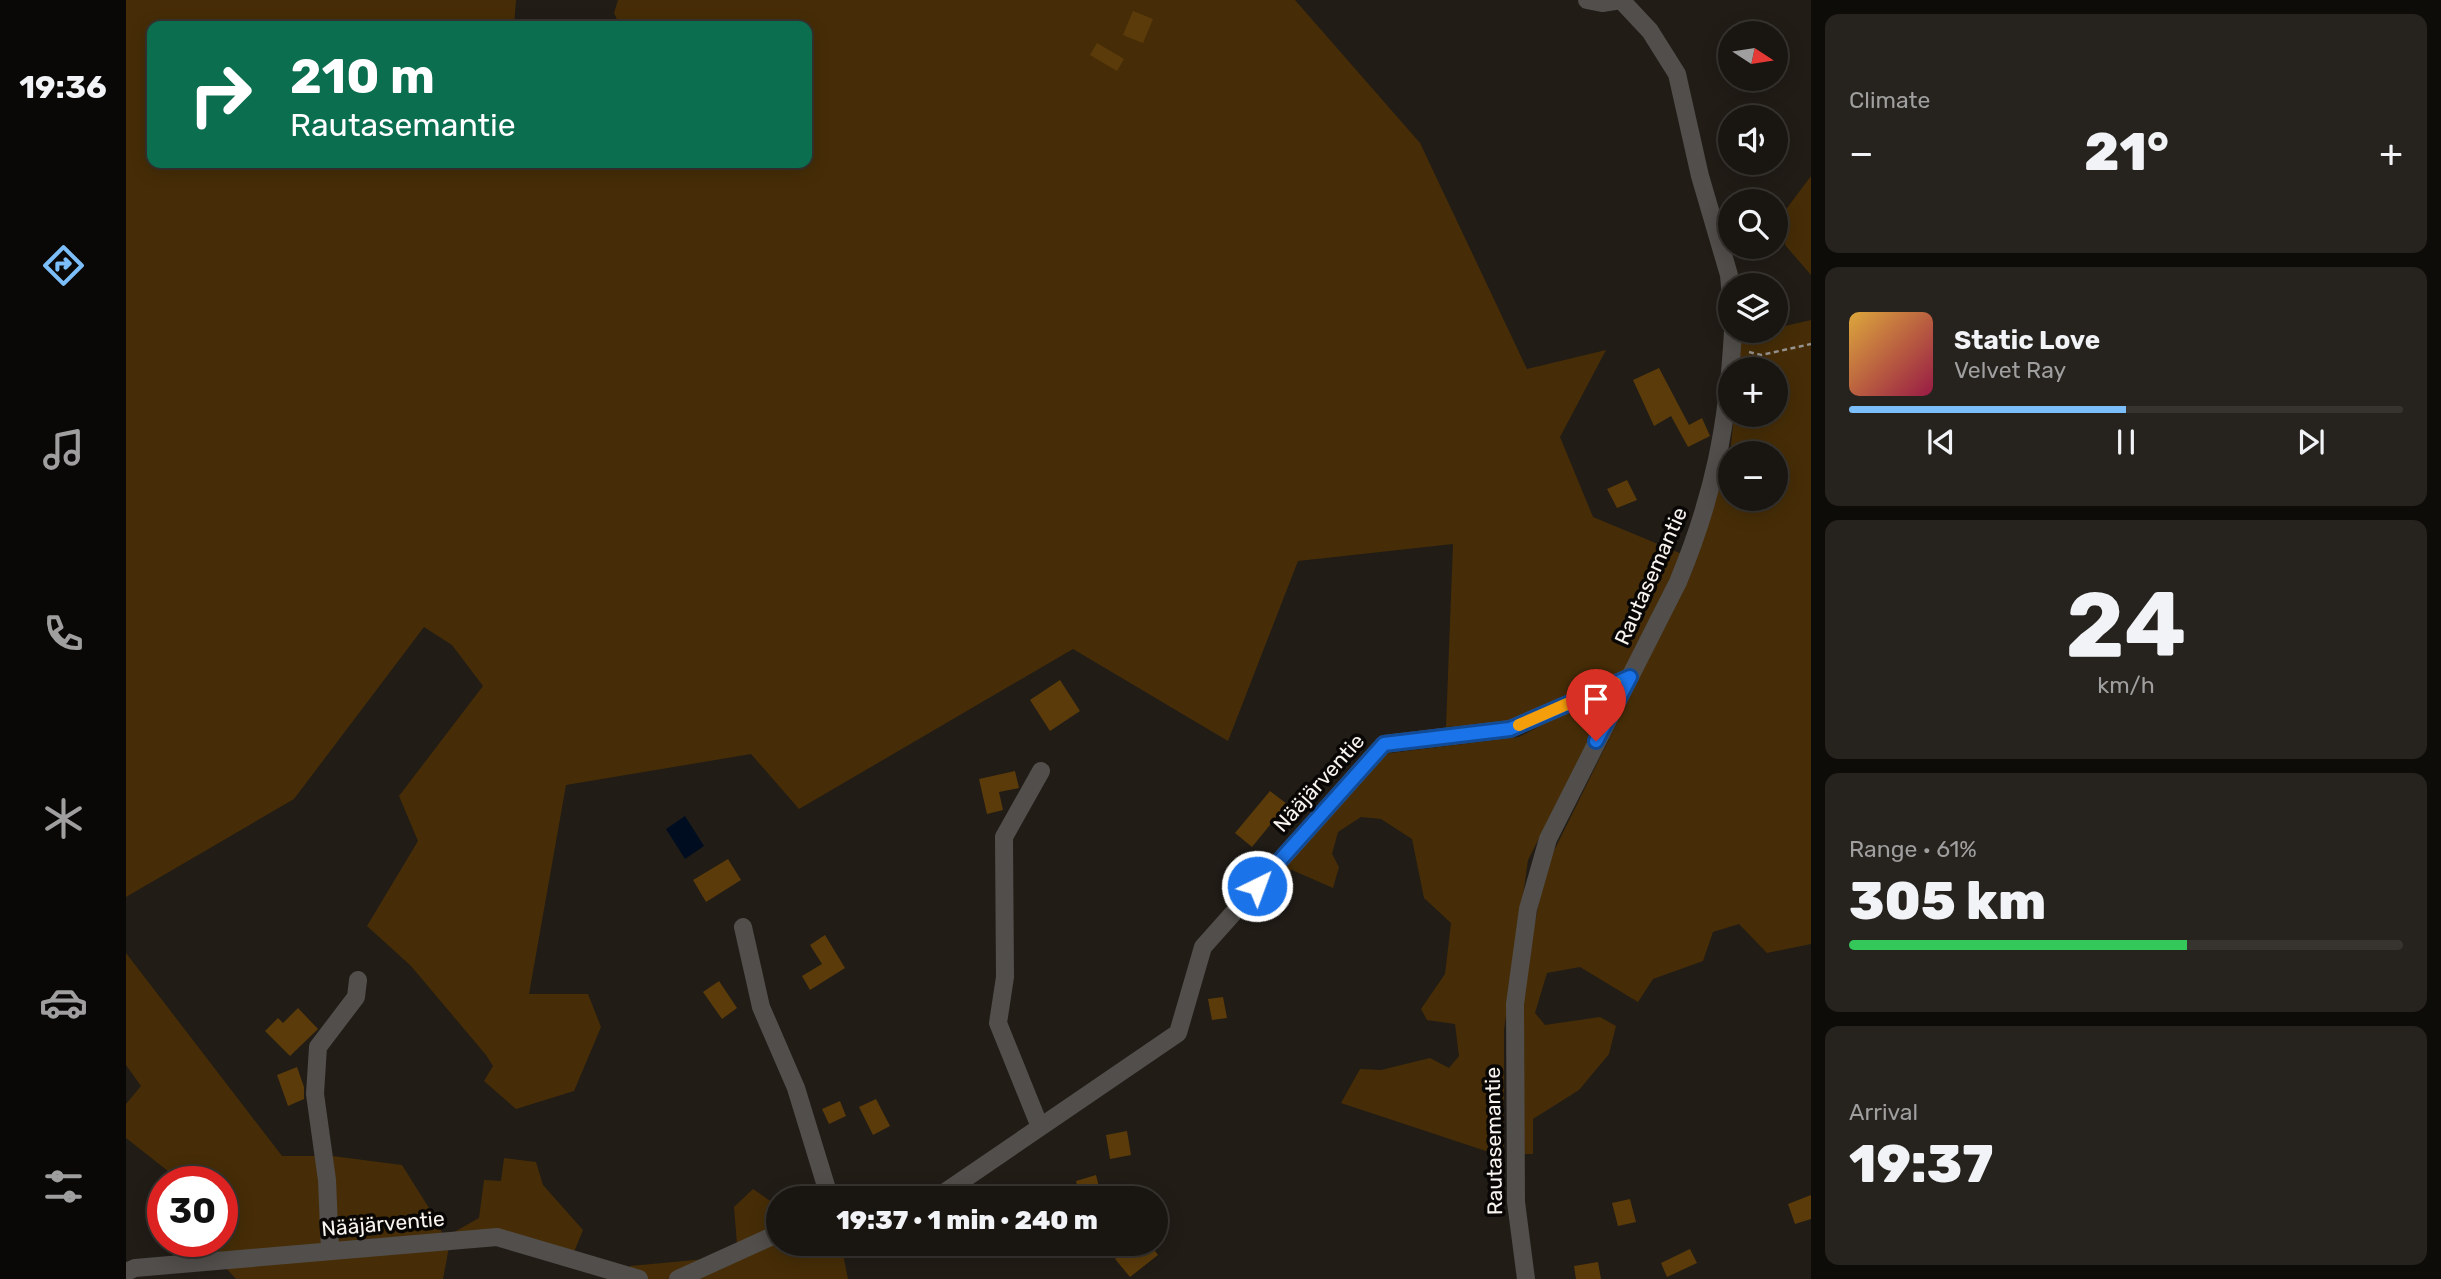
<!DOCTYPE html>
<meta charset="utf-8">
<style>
:root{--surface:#191510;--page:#26221e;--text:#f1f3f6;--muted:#9f9f9f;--line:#373430;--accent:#7cbef9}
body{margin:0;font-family:Rubik,sans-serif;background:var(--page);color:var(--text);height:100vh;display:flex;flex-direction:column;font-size:26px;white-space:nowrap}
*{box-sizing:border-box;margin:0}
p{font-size:23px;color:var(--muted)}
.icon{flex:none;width:38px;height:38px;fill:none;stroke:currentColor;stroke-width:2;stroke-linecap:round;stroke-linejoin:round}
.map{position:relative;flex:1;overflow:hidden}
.details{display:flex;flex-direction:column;gap:14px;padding:14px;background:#0e0c09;width:630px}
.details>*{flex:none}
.banner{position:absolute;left:21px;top:21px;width:665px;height:147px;border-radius:14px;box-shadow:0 4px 18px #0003,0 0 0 2px var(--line);background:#0b6e4f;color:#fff;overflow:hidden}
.needle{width:46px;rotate:102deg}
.tools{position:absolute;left:1592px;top:21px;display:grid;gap:14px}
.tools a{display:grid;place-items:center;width:70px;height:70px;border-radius:50%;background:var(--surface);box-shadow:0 4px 18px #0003,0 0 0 2px var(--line);font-size:35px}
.speed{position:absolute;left:21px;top:1166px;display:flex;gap:14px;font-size:35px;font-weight:700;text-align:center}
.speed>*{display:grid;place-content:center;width:91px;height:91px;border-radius:50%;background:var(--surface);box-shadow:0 4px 18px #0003,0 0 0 2px var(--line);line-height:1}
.speed .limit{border:10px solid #d22;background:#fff;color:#111}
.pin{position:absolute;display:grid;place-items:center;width:60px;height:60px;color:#fff;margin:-72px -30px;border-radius:50% 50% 50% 0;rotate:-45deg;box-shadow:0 0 7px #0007}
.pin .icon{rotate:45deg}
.me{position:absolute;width:77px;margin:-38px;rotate:42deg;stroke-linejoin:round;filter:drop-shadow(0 0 5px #0008)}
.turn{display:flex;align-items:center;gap:24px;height:147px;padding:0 28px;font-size:32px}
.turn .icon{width:91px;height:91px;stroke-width:2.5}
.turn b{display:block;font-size:49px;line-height:60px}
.big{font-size:52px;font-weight:800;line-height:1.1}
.details .widget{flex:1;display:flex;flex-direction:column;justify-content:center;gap:10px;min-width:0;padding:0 24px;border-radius:14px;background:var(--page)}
.details .dial{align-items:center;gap:0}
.dial b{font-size:91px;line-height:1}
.song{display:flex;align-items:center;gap:21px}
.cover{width:84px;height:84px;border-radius:10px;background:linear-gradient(135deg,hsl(40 70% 55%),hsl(340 70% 35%))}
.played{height:7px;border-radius:4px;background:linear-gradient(90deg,var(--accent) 50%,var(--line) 50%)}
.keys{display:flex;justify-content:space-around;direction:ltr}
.heat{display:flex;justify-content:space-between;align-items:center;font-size:38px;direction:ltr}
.charge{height:10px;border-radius:5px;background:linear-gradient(90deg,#34c759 61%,var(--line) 0)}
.trip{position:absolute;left:640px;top:1186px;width:402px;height:70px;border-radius:35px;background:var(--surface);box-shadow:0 4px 18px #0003,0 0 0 2px var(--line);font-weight:800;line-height:70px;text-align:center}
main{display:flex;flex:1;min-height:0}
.dock{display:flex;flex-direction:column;width:126px;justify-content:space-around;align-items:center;background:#0a0806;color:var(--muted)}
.dock .icon{width:49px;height:49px}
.dock .active{color:var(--accent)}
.dock b{font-size:32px;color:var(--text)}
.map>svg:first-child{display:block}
.green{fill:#462d07;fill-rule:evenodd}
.water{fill:#000d20}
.building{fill:#5b3b0a}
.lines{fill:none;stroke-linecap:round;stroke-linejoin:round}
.path{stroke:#97938e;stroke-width:2.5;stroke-dasharray:5 3.5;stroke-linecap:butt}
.minor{stroke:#514e4b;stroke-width:18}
.route-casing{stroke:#114b97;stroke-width:18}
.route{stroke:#1a73e8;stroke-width:12}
.slow{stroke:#f59e0b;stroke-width:12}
.labels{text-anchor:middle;stroke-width:7;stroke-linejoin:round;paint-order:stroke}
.street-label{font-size:21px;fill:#f8f4f0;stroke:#090705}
</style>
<main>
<nav class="dock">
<b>19:36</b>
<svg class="icon active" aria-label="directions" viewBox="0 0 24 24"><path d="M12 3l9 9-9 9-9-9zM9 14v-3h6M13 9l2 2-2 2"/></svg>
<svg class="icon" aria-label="music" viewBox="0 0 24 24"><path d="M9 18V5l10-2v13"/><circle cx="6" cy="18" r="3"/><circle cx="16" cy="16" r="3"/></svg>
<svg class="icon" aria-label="phone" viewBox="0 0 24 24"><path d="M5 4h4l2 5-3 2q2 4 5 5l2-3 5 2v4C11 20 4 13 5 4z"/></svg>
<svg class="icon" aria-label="climate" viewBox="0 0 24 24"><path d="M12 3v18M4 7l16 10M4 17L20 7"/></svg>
<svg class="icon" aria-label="car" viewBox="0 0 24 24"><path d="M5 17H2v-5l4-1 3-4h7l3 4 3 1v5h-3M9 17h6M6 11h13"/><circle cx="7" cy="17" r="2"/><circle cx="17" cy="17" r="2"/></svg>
<svg class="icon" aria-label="filters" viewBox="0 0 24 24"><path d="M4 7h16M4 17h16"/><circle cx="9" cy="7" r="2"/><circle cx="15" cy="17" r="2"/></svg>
</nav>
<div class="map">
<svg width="1685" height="1279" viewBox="0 0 1685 1279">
<rect width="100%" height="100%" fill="#211c16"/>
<path class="green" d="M0,0h390l-2,26h-362v137h655v-137h-187l-6,-13 4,-13h677l125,143 107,226 79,-19 -46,87 33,80 89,37 -57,116 -114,52 -65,5 7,-183 -155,17 -70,180 -155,-92 -274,160 -48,-55 -185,31 -37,209h59l13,33 -27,64 -58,18 -32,-28 9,-15 -7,-11 -75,-89 -44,-40 51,-85 -19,-45 84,-110 -31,-41 -28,-18 -130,172 -168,98z
M1685,176v99l-26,-30 2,-37z
M1685,320v624l-44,9 -28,-29 -26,8 -10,29 -50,18 -15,23 -58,-35 -33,6 -12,40 10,12 55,-8 16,9 -7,28 -30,36 -46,29v35h-9l-3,-156 24,-129 148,-300 37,-114 4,-40h42v-46h-39l4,-38h35v-3zM1605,453h45v46h-45z
M1473,695l6,12 -77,153 -24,170v127l-163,-54 19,-34 21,1 49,-12 19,10 10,-12 -4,-32 -28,-4 -6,-11 24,-35 6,-51 -27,-25 -12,-59 -31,-20 -20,-2 -23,15 -6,22 7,13 -6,21 -41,-18 -14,1 105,-117 136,-17z
M0,953l156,203h50l70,9 32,51 15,31 -6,32h-207l-35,-38h21v-60h-46l-3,-6 -47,-37v-34l15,-18 -15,-21z
M378,1158l32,4 7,23 40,45 -9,22 -55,-14 -65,-6 25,-14 5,-38 17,1z
M627,1189l26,18v37h62l7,35h-219l1,-13 108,-10 -4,-49z"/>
<path class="water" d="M559,816l19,30 -19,13 -19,-30z"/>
<path class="building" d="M1007,11l20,8 -10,24 -20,-8z
M971,43l27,16 -7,12 -27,-16z
M1533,368l30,57 13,-7 8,18 -22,11 -17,-31 -17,10 -21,-46z
M1501,480l10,20 -20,8 -10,-19z
M934,680l20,31 -30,20 -20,-31z
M889,771l4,17 -20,4 4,18 -16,4 -8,-35z
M1144,791l17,13 -35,43 -17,-14z
M602,859l13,21 -35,22 -13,-22z
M699,935l20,33 -35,22 -8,-14 20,-12 -12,-19z
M593,981l18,27 -15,11 -19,-27z
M1097,997l4,21 -15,2 -4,-21z
M172,1008l20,21 -28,27 -25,-25 13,-13 5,5z
M171,1067l7,20v12l-16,7 -11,-31z
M750,1099l14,27 -17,9 -14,-28z
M714,1101l6,15 -17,8 -7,-15z
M1001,1131l4,24 -21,4 -4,-24z
M970,1175l4,16 -20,6 -4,-16z
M1685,1195v24l-16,5 -7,-20z
M1504,1199l6,23 -18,4 -6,-23z
M1008,1244h16l8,11 -28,22 -15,-18z
M1564,1249l7,14 -30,14 -6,-14z
M1472,1262l3,17h-25l-2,-13z"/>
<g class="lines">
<path class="path" d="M1623,352l12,3 50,-11"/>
<path class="minor" d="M1461,0l15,3 19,-3
M1495,0l29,31 27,43 23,102 29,99 2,24
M617,927l18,80 35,81 34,111
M914,1127l-42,-104 7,-46 -1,-140 37,-66
M809,1199l243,-166 25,-86 181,-203 126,-15 120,-52
M204,1251l-3,-71 -12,-86 3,-47 38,-50 2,-17
M0,1272l9,-4 362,-31 142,42
M552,1279l101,-46
M1400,1279l-10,-77 -1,-198 13,-95 20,-70 130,-257c36,-86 50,-159 55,-251"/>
</g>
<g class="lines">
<defs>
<path id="route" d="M1131,886l127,-142 126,-15 120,-52 -34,64"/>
</defs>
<use href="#route" class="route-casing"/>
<use href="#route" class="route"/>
<path class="slow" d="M1393,725l96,-42"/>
</g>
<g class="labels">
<g class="street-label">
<text transform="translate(1525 576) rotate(-66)" y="7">Rautasemantie</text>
<text transform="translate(1193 783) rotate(-48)" y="7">Nääjärventie</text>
<text transform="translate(1368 1141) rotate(-91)" y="7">Rautasemantie</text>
<text transform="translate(257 1224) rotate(-5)" y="7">Nääjärventie</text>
</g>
</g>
</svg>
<div class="tools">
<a><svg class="needle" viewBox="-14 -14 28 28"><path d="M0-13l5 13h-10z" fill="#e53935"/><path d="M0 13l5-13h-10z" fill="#9f9f9f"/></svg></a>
<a><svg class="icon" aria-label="sound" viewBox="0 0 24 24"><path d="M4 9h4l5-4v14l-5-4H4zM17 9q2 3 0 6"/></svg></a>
<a><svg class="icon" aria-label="search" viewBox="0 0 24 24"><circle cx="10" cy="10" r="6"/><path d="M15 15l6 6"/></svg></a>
<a><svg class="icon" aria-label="layers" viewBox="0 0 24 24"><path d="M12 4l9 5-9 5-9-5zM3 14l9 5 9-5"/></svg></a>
<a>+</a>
<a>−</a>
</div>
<div class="speed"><div class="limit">30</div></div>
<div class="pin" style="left:1470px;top:741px;background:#d93025"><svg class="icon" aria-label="arrive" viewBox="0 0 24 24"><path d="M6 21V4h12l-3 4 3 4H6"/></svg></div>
<svg class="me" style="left:1131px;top:886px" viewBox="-20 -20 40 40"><circle r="17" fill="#1a73e8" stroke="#fff" stroke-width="3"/><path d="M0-11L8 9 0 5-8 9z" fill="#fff"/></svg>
<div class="trip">19:37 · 1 min · 240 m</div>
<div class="banner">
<div class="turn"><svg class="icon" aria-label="right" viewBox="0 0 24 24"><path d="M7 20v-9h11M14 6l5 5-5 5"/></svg><div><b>210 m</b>Rautasemantie</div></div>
</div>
</div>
<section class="details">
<div class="widget"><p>Climate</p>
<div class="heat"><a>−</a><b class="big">21°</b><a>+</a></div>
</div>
<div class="widget">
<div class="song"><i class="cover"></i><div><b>Static Love</b><p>Velvet Ray</p></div></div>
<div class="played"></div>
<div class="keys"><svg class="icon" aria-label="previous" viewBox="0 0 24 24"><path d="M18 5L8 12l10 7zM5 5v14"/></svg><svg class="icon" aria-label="pause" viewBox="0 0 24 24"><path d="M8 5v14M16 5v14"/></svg><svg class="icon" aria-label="next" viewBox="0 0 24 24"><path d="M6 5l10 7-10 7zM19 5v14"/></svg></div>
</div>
<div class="widget dial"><b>24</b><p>km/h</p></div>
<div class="widget"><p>Range · 61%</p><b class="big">305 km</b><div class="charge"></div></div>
<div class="widget"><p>Arrival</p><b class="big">19:37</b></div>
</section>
</main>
